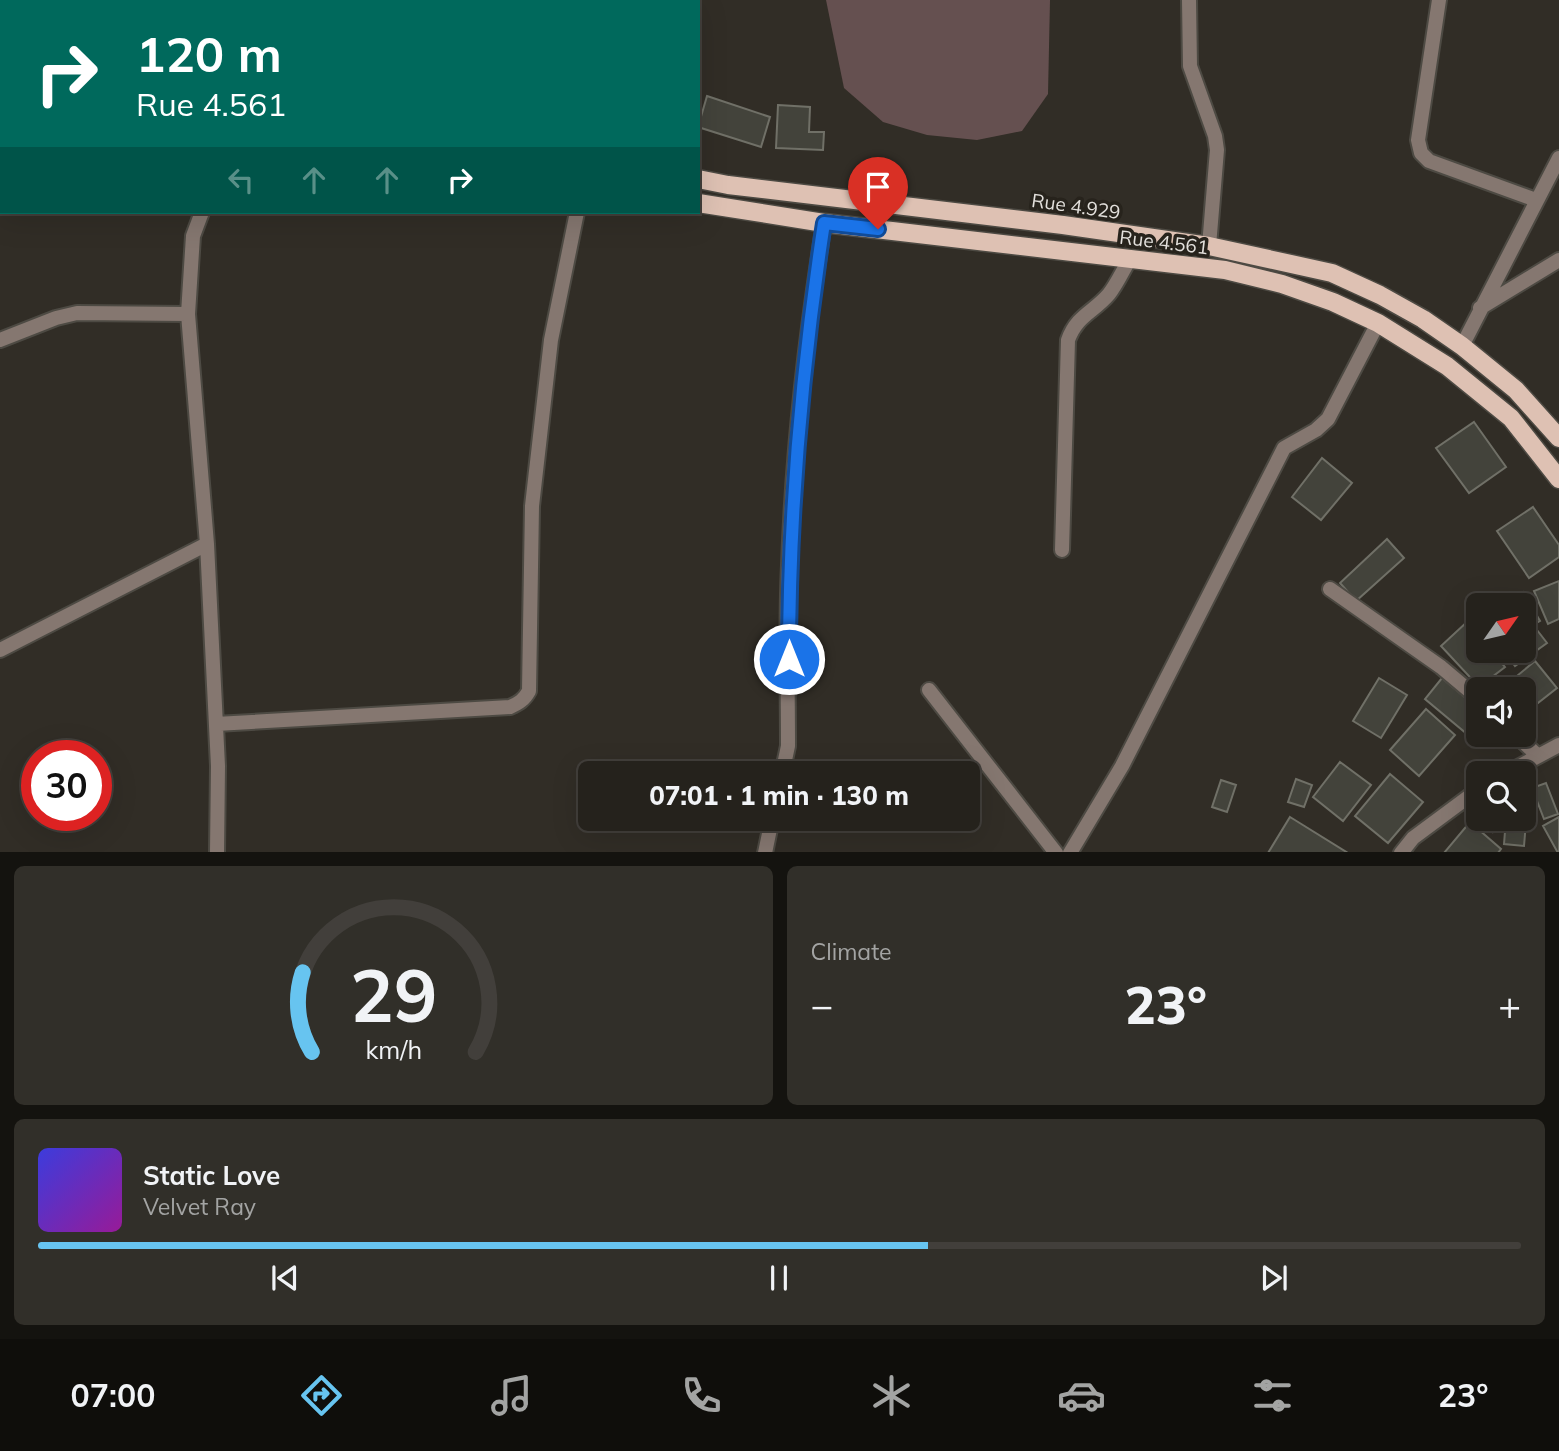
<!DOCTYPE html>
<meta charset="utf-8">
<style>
:root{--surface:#25221c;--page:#312f29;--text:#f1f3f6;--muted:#a3a4a3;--line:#423f3b;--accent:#67c4f0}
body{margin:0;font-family:Mulish,sans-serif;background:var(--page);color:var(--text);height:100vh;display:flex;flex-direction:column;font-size:26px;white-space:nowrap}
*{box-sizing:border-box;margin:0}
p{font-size:23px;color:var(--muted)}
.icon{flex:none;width:38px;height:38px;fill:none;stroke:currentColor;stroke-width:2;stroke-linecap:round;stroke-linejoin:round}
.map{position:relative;height:852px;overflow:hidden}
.panel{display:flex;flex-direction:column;gap:14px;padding:14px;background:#14130f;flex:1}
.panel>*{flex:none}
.guide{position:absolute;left:0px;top:0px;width:700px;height:214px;box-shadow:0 7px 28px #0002,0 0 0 2px var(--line);background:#00695c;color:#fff;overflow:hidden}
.needle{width:46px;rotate:56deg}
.fabs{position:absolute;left:1466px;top:593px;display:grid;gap:14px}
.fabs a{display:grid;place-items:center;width:70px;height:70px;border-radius:10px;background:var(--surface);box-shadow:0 7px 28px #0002,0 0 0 2px var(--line);font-size:35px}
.speed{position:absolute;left:21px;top:740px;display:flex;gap:14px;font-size:35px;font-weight:700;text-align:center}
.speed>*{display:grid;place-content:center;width:91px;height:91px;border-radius:50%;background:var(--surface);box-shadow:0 7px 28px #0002,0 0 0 2px var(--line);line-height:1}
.speed .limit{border:10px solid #d22;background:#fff;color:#111}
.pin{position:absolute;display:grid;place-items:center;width:60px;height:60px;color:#fff;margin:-72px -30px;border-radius:50% 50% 50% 0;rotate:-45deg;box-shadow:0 0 7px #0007}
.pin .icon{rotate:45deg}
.me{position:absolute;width:77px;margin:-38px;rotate:0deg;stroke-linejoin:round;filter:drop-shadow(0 0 5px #0008)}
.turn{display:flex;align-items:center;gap:24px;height:147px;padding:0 21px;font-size:32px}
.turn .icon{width:91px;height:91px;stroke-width:2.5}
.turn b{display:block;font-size:49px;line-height:60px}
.lanes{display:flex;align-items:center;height:66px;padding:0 21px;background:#0003;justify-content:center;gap:35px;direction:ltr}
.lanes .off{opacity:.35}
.big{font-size:52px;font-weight:800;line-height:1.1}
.panel .card{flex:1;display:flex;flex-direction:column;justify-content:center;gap:10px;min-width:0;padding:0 24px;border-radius:10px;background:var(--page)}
.panel .dial{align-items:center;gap:0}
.dial svg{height:182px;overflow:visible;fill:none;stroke:var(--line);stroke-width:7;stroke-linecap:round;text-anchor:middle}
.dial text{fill:var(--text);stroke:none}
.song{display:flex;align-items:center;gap:21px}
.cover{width:84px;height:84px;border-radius:10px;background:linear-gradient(135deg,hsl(240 70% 55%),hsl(300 70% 35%))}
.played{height:7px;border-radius:4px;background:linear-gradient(90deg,var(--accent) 60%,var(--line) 60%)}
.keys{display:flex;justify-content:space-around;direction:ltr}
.heat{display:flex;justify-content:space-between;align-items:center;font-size:38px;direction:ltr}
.panel .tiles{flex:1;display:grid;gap:14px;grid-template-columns:1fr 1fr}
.card:last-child{grid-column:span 2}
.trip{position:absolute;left:578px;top:761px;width:402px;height:70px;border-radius:10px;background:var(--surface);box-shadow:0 7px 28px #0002,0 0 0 2px var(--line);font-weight:800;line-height:70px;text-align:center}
.dock{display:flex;height:112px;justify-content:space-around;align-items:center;background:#0f0e0b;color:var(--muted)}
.dock .icon{width:49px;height:49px}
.dock .current{color:var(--accent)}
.dock b{font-size:32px;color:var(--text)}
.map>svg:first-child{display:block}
.green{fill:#655050}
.building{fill:#43433b;stroke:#707067;stroke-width:2}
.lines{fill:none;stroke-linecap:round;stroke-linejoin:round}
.street-casing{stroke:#4d4a43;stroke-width:18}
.primary-casing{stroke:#4d4a43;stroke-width:21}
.street{stroke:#857770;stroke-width:14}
.primary{stroke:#dec1b3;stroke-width:18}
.route-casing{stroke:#114b97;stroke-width:18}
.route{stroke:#1a73e8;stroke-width:12}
.labels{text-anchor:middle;stroke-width:7;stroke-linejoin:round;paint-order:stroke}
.street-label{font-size:19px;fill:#e3e0dc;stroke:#27231c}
</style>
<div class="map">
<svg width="1559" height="853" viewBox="0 0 1559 853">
<rect width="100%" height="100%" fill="#312d26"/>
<path class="green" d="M826,0h224l-2,94 -26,37 -45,9 -50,-5 -44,-13 -39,-34z"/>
<path class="building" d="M499,0h71l-72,2z
M707,96l63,21 -9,30 -63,-20z
M778,105l32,2 -1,25h15l-1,18 -47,-2z
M1474,422l32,45 -37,26 -33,-45z
M1322,458l30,25 -31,37 -29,-23z
M1533,507l26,38v12l-30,21 -32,-47z
M1387,539l17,19 -48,43 -16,-18z
M1559,581v38l-11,5 -14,-33z
M1523,592l17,29 -16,9v-24l-25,-1z
M1468,621l11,13v17h13l13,16 -26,20 -38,-41z
M1537,630l10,13 -32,23 -9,-13 2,-2h16v-11z
M1535,661l22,27 -33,26v-24h-24z
M1379,678l28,17 -26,43 -28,-17z
M1442,678l37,31v11l-12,14 -42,-35z
M1426,709l29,26 -36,41 -29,-26z
M1340,762l31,23 -28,36 -30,-24z
M1390,774l33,28 -35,41 -33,-27z
M1296,779l16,6 -8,22 -16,-5z
M1221,780l15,5 -9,27 -15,-5z
M1546,783l12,31 -14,5 -12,-31z
M1524,798h4l-4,48 -20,-2 2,-25h18z
M1290,817l58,36h-80z
M1559,817v36h-1l-15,-27z
M1484,819h19v6l-10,7z
M1470,822l31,27 -3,4h-54z"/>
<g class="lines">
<defs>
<path id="street" d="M1189,0l1,66 25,70 2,14 -8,96
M1439,0l-21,140 3,13 8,8 107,39
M596,2v-2
M202,212l-9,24 -5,78 19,230 11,222 -1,87
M1480,308l79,-48
M0,340l56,-22 21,-5 111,1
M1462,346l97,-188
M1062,550l6,-210c9,-25 26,-28 41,-46 8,-10 14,-24 21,-35
M1330,589l111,78 38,32
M0,650l207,-106
M929,690l127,163
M216,724l294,-17c9,-4 14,-7 19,-16l3,-185 19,-166 26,-128
M1516,735l21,20
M782,774l6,-28c0,-60 -2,-121 1,-181 4,-115 17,-229 35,-342
M1505,774l54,-29
M765,853l7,-34
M1070,853l52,-87 162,-318 32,-18 12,-11 50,-96
M1401,853l12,-15 66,-49"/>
<path id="primary" d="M219,0l2,2
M256,0l2,2
M698,179l30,6 335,40 146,21 123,27 48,22 43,24 39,27 54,44 43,48
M698,203l126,20 401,47 57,14 51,18 45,21 69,43 64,52 48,61"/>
</defs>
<use href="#street" class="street-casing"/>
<use href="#primary" class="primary-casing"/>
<use href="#street" class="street"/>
<use href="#primary" class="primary"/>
</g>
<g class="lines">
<defs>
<path id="route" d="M789,659c0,-147 13,-292 35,-436l54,6"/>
</defs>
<use href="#route" class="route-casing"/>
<use href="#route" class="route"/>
</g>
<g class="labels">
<g class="street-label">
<text transform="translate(1076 206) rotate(8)" y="7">Rue 4.929</text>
<text transform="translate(1164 242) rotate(7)" y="7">Rue 4.561</text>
</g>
</g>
</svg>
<div class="fabs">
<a><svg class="needle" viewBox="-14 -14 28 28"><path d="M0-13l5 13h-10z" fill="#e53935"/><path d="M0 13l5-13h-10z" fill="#a3a4a3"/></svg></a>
<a><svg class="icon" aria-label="sound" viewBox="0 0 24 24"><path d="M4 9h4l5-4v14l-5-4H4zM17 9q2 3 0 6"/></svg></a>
<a><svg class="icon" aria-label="search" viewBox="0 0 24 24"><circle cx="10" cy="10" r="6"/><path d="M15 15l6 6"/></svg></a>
</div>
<div class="speed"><div class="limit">30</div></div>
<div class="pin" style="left:878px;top:229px;background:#d93025"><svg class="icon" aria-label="arrive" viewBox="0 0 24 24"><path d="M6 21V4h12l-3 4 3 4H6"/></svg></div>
<svg class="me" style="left:789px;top:659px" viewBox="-20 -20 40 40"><circle r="17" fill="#1a73e8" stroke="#fff" stroke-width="3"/><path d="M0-11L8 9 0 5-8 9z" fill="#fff"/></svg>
<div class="trip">07:01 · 1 min · 130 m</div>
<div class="guide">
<div class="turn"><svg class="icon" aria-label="right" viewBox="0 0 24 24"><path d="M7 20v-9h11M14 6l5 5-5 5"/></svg><div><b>120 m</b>Rue 4.561</div></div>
<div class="lanes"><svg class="icon off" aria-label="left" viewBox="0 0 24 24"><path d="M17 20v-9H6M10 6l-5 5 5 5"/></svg><svg class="icon off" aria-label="ahead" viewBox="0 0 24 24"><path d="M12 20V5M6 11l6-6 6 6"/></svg><svg class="icon off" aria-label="ahead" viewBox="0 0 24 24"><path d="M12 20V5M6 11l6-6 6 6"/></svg><svg class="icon" aria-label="right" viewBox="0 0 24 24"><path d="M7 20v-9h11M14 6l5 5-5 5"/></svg></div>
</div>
</div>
<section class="panel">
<div class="tiles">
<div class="card dial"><svg viewBox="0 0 100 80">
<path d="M14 69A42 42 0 1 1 86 69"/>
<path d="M14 69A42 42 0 0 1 10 34" stroke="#67c4f0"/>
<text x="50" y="56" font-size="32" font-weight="700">29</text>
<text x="50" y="72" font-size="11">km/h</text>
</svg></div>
<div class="card"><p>Climate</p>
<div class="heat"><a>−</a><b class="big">23°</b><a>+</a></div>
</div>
<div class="card">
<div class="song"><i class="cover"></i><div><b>Static Love</b><p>Velvet Ray</p></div></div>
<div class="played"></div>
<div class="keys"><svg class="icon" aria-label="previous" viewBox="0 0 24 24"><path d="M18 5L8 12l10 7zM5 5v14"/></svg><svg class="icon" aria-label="pause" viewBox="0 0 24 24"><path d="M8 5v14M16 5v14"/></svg><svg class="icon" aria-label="next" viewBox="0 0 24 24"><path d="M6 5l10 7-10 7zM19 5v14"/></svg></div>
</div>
</div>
</section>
<nav class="dock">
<b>07:00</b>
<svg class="icon current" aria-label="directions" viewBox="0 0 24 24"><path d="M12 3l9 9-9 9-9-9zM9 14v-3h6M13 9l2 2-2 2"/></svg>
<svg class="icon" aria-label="music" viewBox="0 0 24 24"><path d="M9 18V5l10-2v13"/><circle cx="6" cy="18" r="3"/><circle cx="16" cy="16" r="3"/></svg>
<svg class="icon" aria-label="phone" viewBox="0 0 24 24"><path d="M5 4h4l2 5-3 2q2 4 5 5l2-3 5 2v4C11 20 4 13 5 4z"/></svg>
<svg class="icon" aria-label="climate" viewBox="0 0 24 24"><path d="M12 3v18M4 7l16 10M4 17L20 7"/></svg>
<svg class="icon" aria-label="car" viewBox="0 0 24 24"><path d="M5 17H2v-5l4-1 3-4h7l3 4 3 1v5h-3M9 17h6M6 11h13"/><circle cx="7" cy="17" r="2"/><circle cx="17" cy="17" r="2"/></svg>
<svg class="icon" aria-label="filters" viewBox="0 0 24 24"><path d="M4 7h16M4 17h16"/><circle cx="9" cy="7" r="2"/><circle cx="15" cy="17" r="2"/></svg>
<b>23°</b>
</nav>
